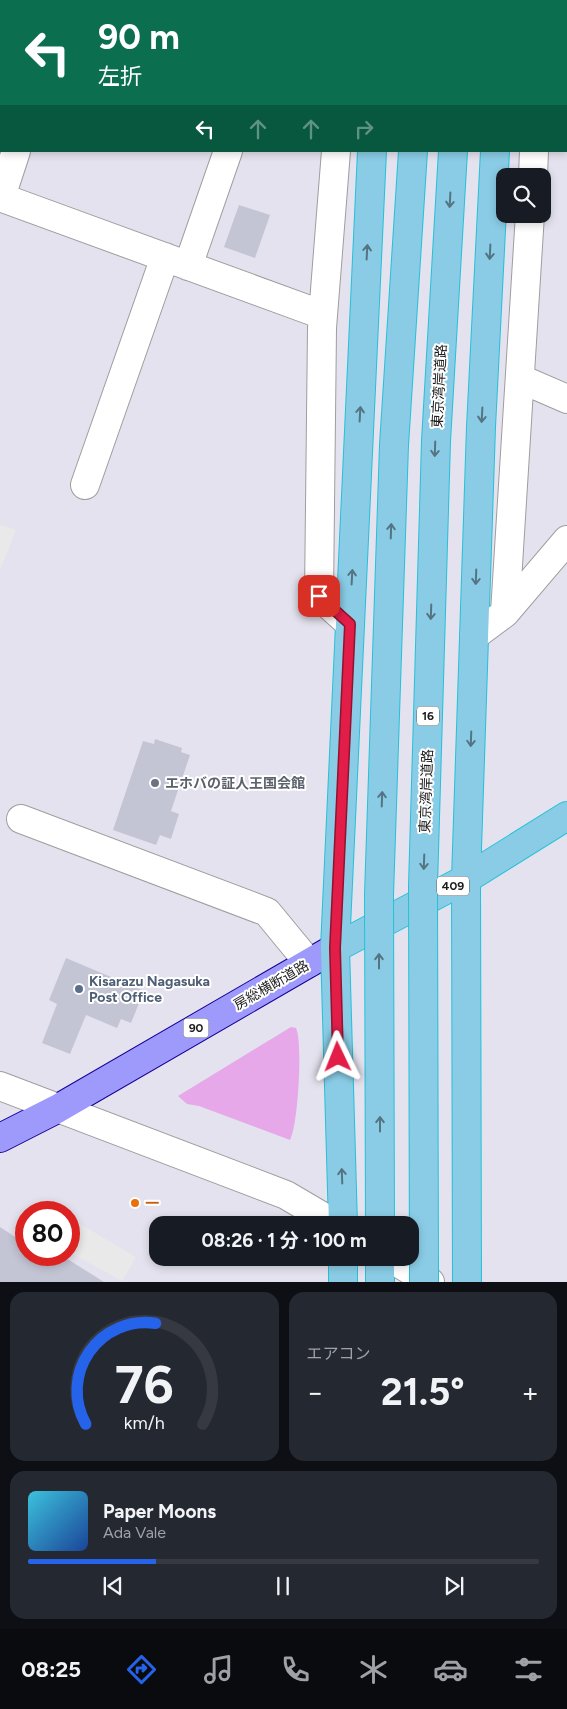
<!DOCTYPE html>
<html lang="ja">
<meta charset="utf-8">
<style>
:root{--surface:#171b24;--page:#242831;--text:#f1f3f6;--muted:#9ea1a6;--line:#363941;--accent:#2563eb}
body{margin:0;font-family:Figtree,"Noto Sans JP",sans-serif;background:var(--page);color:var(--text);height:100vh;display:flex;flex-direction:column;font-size:19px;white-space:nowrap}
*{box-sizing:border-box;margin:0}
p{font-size:16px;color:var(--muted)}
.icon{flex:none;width:28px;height:28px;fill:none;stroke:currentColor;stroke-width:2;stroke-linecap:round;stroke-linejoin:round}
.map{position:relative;height:1282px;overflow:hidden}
.sheet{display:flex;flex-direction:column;gap:10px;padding:10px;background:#0d0f14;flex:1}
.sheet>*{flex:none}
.top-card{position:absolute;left:0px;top:0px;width:568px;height:152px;box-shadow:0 2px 8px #0003;background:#0b6e4f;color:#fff;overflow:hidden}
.buttons{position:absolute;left:496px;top:168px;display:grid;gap:10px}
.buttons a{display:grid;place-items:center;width:55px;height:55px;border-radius:10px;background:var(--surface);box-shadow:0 2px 8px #0003;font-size:25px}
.speed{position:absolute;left:15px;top:1201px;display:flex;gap:10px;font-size:25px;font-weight:700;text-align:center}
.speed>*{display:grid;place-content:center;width:65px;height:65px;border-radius:50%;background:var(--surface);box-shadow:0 2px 8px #0003;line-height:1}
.speed .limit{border:8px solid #d22;background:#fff;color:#111}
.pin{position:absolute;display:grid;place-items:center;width:42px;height:42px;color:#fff;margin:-21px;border-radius:10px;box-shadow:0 2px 8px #0006}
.me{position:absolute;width:55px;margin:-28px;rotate:358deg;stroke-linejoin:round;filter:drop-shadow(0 0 4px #0008)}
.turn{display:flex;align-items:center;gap:18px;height:105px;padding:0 15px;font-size:22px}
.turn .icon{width:65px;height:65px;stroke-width:2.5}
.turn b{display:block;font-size:35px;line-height:42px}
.lanes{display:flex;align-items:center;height:48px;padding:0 15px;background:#0003;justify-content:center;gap:25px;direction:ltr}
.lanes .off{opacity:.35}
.big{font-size:38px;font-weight:700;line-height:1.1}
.sheet .card{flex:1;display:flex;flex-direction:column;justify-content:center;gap:8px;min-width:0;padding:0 18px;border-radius:15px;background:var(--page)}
.sheet .dial{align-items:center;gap:0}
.dial svg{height:130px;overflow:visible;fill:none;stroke:var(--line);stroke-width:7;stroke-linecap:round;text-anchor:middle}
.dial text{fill:var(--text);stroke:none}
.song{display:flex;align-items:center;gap:15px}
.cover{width:60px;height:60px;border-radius:8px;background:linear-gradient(135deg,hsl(190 70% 55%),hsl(220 70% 35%))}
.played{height:5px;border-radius:2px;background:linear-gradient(90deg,var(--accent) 25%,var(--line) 25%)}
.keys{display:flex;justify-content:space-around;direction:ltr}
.heat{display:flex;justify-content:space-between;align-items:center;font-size:28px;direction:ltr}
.sheet .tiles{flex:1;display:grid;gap:10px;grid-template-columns:1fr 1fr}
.card:last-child{grid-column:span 2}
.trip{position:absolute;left:149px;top:1216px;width:270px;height:50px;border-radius:15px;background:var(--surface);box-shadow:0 2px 8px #0003;font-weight:700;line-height:50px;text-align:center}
.menu{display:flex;height:80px;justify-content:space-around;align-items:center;background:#090b0e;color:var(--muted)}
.menu .icon{width:35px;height:35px}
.menu .on{color:var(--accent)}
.menu b{font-size:22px;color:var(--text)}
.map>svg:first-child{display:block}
.grass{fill:#e7a8e9}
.parking{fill:#e9e9e9}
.building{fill:#c3c5d5}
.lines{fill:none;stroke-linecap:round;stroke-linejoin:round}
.minor-casing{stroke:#9e9e9e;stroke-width:30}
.major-casing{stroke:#150095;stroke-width:30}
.highway-casing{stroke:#24c1d8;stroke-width:30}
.minor{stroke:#fff;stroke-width:28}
.major{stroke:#9e9afc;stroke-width:28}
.highway{stroke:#8acce6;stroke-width:28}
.highway-bridge-casing{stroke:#24c1d8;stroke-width:30;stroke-linecap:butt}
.highway-bridge{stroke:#8acce6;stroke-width:28}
.oneway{stroke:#547482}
.route-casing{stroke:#92132f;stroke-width:12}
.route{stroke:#e11d48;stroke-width:9}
.worship-dot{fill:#6b7280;stroke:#fff;stroke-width:2}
.service-dot{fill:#5c6f8a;stroke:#fff;stroke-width:2}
.food-dot{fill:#e8710a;stroke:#fff;stroke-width:2}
.labels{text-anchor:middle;stroke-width:4;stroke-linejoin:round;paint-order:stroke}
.shield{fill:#fff;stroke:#616161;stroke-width:1}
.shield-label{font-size:12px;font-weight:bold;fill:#1d1d1d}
.street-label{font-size:14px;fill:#1d1d1d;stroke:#fff}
.worship-label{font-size:14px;font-weight:bold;fill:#5b616d;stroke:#fff;text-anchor:start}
.service-label{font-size:14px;font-weight:bold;fill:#4e5e75;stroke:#fff;text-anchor:start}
.food-label{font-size:14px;font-weight:bold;fill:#c56008;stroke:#fff;text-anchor:start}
</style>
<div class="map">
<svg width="567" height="1282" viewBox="0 0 567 1282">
<rect width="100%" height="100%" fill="#e4e2ee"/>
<path class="grass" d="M291,1027l5,1c7,15 2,98 -6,112l-91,-34 -12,-2 -9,-8z"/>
<path class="parking" d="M0,525l16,5 -16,40z
M80,1224l56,33 -14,24 -53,-29v-9z"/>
<path class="building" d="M239,205l31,10 -15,43 -31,-11z
M155,739l27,9 -1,4 9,3 -19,56 8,3 -8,25 -11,-4 -4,10 -43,-15 30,-89 11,3z
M66,958l78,33 -13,32 -10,-4 -4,9 -31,-13 -16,39 -28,-11 15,-39 -8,-4z
M0,1227l26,17v11h35l43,27h-104z"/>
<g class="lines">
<defs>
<path id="minor" d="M66,1v-1
M349,1v-1
M543,1v-1
M336,151l-14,177 -3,268 31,28
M533,176l1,-25
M0,197l323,118
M1,197l15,-46
M188,266l40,-115
M521,379l46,20
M85,485l80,-228
M505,613l62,-73
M474,636l31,-23 25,-399
M21,819l246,93 42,51
M0,1086l286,109 51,30
M390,1258l40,24"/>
<path id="major" d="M0,1138l57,-29 278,-161"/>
<path id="highway" d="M379,1v-1
M422,1l1,-1
M462,1v-1
M503,1v-1
M335,948l131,-69 101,-63
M343,1225l-8,-277 37,-797
M380,1258v24
M343,1282v-24
M467,1282l-1,-403 15,-452 14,-276"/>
</defs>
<use href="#minor" class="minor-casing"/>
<use href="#major" class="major-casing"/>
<use href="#highway" class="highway-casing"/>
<use href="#minor" class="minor"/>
<use href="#major" class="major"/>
<use href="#highway" class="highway"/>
<defs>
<path id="highway-bridge" d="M380,1225l-1,-330 15,-450 19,-294
M424,1282l-1,-396 13,-445 17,-290"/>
</defs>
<use href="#highway-bridge" class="highway-bridge-casing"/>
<use href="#highway-bridge" class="highway-bridge"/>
</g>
<defs><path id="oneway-shaft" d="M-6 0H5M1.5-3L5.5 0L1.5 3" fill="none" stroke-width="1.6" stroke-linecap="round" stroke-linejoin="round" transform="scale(1.25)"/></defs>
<g class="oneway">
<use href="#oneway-shaft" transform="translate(450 200) rotate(93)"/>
<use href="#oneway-shaft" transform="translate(367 252) rotate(-87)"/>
<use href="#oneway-shaft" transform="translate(490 252) rotate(93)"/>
<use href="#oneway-shaft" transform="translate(360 414) rotate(-87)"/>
<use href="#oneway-shaft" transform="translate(482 415) rotate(93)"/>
<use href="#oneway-shaft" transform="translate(435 449) rotate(92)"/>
<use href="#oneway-shaft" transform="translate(391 531) rotate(-88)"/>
<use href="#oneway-shaft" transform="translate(352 577) rotate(-87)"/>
<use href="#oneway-shaft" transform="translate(476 577) rotate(92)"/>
<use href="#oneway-shaft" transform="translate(431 612) rotate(92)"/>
<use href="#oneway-shaft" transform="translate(471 739) rotate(92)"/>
<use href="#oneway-shaft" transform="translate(382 799) rotate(-88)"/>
<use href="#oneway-shaft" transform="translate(424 862) rotate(92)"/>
<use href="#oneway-shaft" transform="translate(379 961) rotate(-90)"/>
<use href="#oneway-shaft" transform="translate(380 1124) rotate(-90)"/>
<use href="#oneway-shaft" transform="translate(342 1176) rotate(-92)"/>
</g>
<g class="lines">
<defs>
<path id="route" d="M319,596l31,28 -15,324 3,109"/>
</defs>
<use href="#route" class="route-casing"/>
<use href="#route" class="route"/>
</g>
<circle class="worship-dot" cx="155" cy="783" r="5"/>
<circle class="service-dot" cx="79" cy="989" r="5"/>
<circle class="food-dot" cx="135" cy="1203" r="5"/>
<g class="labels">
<g class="shield">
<rect x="417" y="706.5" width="22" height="19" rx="4"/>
<rect x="437" y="876.5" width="32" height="19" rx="4"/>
<rect x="183.5" y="1018.5" width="25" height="19" rx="4"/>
</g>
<g class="shield-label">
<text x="428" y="720">16</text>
<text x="453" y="890">409</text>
<text x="196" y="1032">90</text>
</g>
<g class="street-label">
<text transform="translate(439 386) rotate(-87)" y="5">東京湾岸道路</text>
<text transform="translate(426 791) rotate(-88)" y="5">東京湾岸道路</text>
<text transform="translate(271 985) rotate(-30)" y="5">房総横断道路</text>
</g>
<g class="worship-label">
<text x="165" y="788">エホバの証人王国会館</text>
</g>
<g class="service-label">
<text x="89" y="986">Kisarazu Nagasuka<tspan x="89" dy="16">Post Office</tspan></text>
</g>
<g class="food-label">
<text x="145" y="1208">一</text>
</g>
</g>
</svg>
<div class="buttons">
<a><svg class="icon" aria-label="search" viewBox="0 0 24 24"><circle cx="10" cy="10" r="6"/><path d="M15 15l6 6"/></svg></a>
</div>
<div class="speed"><div class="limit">80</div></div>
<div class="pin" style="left:319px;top:596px;background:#d93025"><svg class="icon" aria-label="arrive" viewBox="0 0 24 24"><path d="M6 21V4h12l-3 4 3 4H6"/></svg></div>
<svg class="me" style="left:338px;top:1057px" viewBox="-20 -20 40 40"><path d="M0-17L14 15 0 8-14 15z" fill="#e11d48" stroke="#fff" stroke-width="4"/></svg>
<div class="trip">08:26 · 1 分 · 100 m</div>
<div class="top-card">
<div class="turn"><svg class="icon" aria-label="left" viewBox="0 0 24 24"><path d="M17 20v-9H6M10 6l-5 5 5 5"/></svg><div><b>90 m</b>左折</div></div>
<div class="lanes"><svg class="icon" aria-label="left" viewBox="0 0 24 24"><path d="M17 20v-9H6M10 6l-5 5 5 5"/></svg><svg class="icon off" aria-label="ahead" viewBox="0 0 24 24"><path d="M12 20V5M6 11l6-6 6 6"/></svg><svg class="icon off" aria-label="ahead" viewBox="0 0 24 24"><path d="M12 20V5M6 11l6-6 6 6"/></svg><svg class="icon off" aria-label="right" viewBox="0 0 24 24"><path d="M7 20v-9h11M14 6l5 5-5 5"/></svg></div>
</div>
</div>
<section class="sheet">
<div class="tiles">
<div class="card dial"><svg viewBox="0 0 100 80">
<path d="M14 69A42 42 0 1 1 86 69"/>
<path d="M14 69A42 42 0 0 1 57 7" stroke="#2563eb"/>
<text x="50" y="56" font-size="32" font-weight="700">76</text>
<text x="50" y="72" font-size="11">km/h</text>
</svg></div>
<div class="card"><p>エアコン</p>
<div class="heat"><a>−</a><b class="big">21.5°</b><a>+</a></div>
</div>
<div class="card">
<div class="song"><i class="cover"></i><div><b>Paper Moons</b><p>Ada Vale</p></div></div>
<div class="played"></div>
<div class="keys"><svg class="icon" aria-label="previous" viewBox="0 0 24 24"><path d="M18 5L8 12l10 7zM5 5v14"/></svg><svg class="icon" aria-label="pause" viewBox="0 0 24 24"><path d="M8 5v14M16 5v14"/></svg><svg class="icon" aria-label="next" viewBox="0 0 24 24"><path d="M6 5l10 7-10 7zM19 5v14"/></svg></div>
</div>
</div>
</section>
<nav class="menu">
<b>08:25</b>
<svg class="icon on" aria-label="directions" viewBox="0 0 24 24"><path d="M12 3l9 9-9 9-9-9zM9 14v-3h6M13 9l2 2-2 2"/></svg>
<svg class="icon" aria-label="music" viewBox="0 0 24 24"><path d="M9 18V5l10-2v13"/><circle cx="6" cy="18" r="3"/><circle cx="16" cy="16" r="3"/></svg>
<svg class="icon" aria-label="phone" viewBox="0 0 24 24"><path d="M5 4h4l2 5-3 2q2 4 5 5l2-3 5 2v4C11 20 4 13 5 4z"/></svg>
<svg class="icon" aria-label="climate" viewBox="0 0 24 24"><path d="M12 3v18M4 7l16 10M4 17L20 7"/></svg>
<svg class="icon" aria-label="car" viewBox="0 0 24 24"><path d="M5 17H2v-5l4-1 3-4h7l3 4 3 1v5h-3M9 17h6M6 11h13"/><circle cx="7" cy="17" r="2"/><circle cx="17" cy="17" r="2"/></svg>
<svg class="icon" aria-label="filters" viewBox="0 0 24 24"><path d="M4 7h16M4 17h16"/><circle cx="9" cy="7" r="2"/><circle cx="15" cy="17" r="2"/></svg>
</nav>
